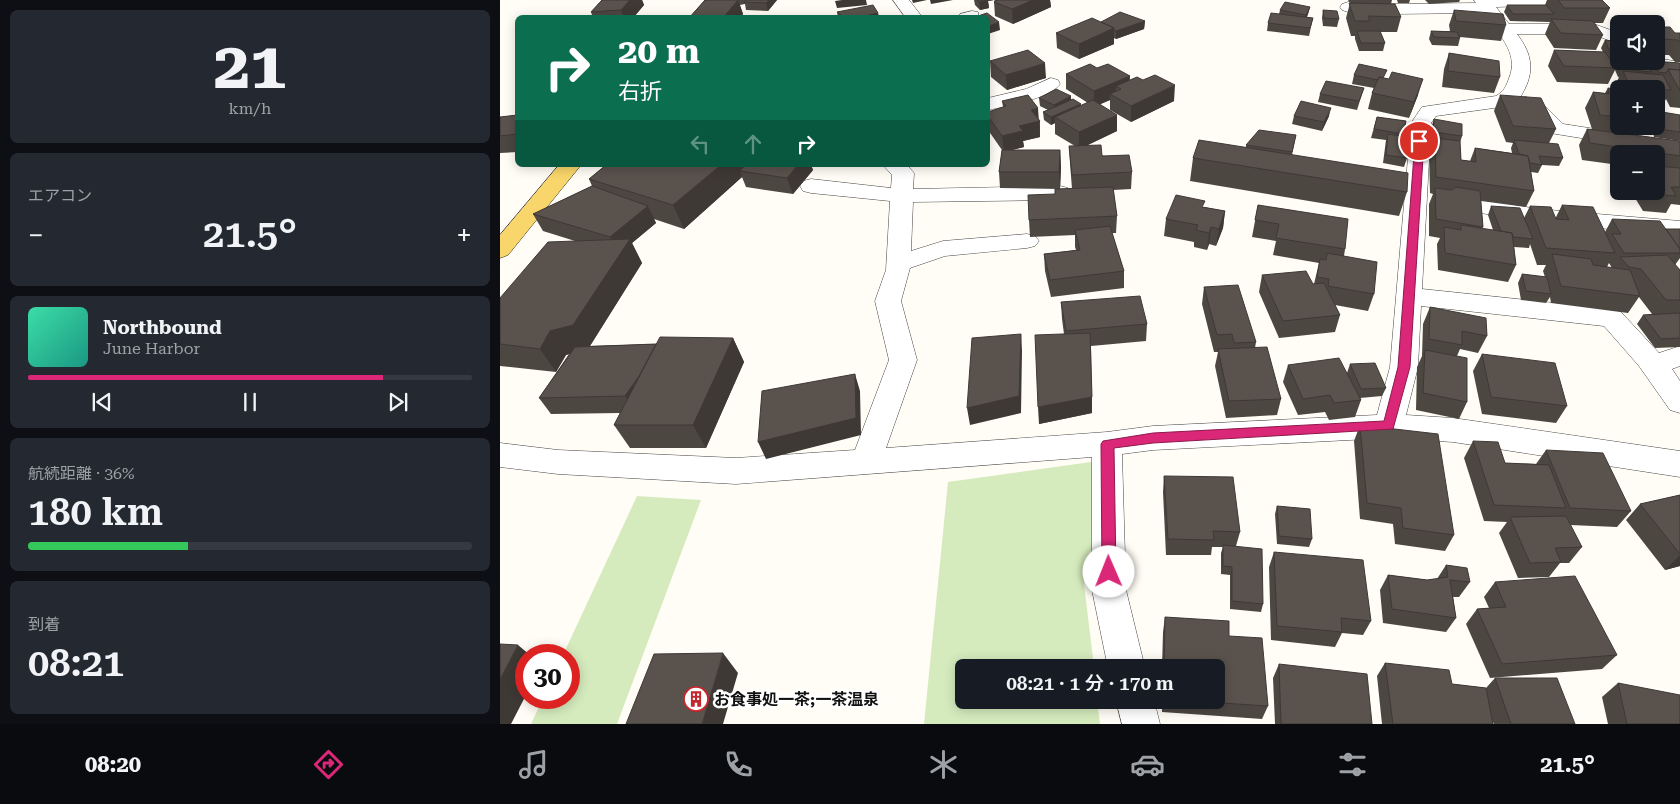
<!DOCTYPE html>
<html lang="ja">
<meta charset="utf-8">
<style>
:root{--surface:#171b24;--page:#242831;--text:#f1f3f6;--muted:#9ea1a6;--line:#363941;--accent:#db2777}
body{margin:0;font-family:"Roboto Serif","Noto Sans JP",serif;background:var(--page);color:var(--text);height:100vh;display:flex;flex-direction:column;font-size:19px;white-space:nowrap}
*{box-sizing:border-box;margin:0}
p{font-size:16px;color:var(--muted)}
.icon{flex:none;width:28px;height:28px;fill:none;stroke:currentColor;stroke-width:2;stroke-linecap:round;stroke-linejoin:round}
.map{position:relative;flex:1;overflow:hidden}
.drawer{display:flex;flex-direction:column;gap:10px;padding:10px;background:#0d0f14;width:500px}
.drawer>*{flex:none}
.hud{position:absolute;left:15px;top:15px;width:475px;height:152px;border-radius:8px;box-shadow:0 2px 12px #0003;background:#0b6e4f;color:#fff;overflow:hidden}
.tools{position:absolute;left:1110px;top:15px;display:grid;gap:10px}
.tools a{display:grid;place-items:center;width:55px;height:55px;border-radius:8px;background:var(--surface);box-shadow:0 2px 12px #0003;font-size:25px}
.speed{position:absolute;left:15px;top:644px;display:flex;gap:10px;font-size:25px;font-weight:700;text-align:center}
.speed>*{display:grid;place-content:center;width:65px;height:65px;border-radius:50%;background:var(--surface);box-shadow:0 2px 12px #0003;line-height:1}
.speed .limit{border:8px solid #d22;background:#fff;color:#111}
.pin{position:absolute;display:grid;place-items:center;width:42px;height:42px;color:#fff;margin:-21px;border:2px solid #fff;border-radius:50%;box-shadow:0 1px 5px #0007}
.me{position:absolute;width:55px;margin:-28px;rotate:359deg;stroke-linejoin:round;filter:drop-shadow(0 0 4px #0008)}
.turn{display:flex;align-items:center;gap:18px;height:105px;padding:0 20px;font-size:22px}
.turn .icon{width:65px;height:65px;stroke-width:2.5}
.turn b{display:block;font-size:35px;line-height:42px}
.lanes{display:flex;align-items:center;height:48px;padding:0 20px;background:#0003;justify-content:center;gap:25px;direction:ltr}
.lanes .off{opacity:.35}
.big{font-size:38px;font-weight:600;line-height:1.1}
.drawer .tile{flex:1;display:flex;flex-direction:column;justify-content:center;gap:8px;min-width:0;padding:0 18px;border-radius:8px;background:var(--page)}
.drawer .dial{align-items:center;gap:0}
.dial b{font-size:65px;line-height:1}
.song{display:flex;align-items:center;gap:15px}
.cover{width:60px;height:60px;border-radius:8px;background:linear-gradient(135deg,hsl(160 70% 55%),hsl(170 70% 35%))}
.played{height:5px;border-radius:2px;background:linear-gradient(90deg,var(--accent) 80%,var(--line) 80%)}
.keys{display:flex;justify-content:space-around;direction:ltr}
.heat{display:flex;justify-content:space-between;align-items:center;font-size:28px;direction:ltr}
.charge{height:8px;border-radius:4px;background:linear-gradient(90deg,#34c759 36%,var(--line) 0)}
.trip{position:absolute;left:455px;top:659px;width:270px;height:50px;border-radius:8px;background:var(--surface);box-shadow:0 2px 12px #0003;font-weight:600;line-height:50px;text-align:center}
.tab-bar{display:flex;height:80px;justify-content:space-around;align-items:center;background:#090b0e;color:var(--muted)}
.tab-bar .icon{width:35px;height:35px}
.tab-bar .selected{color:var(--accent)}
.tab-bar b{font-size:22px;color:var(--text)}
main{display:flex;flex:1;min-height:0}
.map>svg:first-child{display:block}
.green{fill:#d5ebbd}
.lines{fill:none;stroke-linecap:round;stroke-linejoin:round}
.minor-casing{stroke:#444;stroke-width:1}
.major-casing{stroke:#222;stroke-width:1}
.minor{fill:#fff;fill-rule:evenodd}
.major{fill:#f9d66b;fill-rule:evenodd}
.wall{fill:#4d4742;fill-rule:evenodd}
.shaded-wall{fill:#3f3936}
.building{fill:#5a524d;stroke:#3f3936}
.route{fill:#db2777;stroke:#8e194d}
.labels{text-anchor:middle;stroke-width:5;stroke-linejoin:round;paint-order:stroke}
.near-poi-label{font-size:16px;font-weight:bold;fill:#111;stroke:#fff;text-anchor:start}
</style>
<main>
<section class="drawer">
<div class="tile dial"><b>21</b><p>km/h</p></div>
<div class="tile"><p>エアコン</p>
<div class="heat"><a>−</a><b class="big">21.5°</b><a>+</a></div>
</div>
<div class="tile">
<div class="song"><i class="cover"></i><div><b>Northbound</b><p>June Harbor</p></div></div>
<div class="played"></div>
<div class="keys"><svg class="icon" aria-label="previous" viewBox="0 0 24 24"><path d="M18 5L8 12l10 7zM5 5v14"/></svg><svg class="icon" aria-label="pause" viewBox="0 0 24 24"><path d="M8 5v14M16 5v14"/></svg><svg class="icon" aria-label="next" viewBox="0 0 24 24"><path d="M6 5l10 7-10 7zM19 5v14"/></svg></div>
</div>
<div class="tile"><p>航続距離 · 36%</p><b class="big">180 km</b><div class="charge"></div></div>
<div class="tile"><p>到着</p><b class="big">08:21</b></div>
</section>
<div class="map">
<svg width="1180" height="724" viewBox="0 0 1180 724">
<rect width="100%" height="100%" fill="#fffdf5"/>
<path class="green" d="M612,459l-28,125 10,83 -130,1v32h133l3,24h-176l24,-242z
M137,496l64,4 -84,224h-86l12,-26h26v-43h-6z"/>
<g class="lines">
<defs>
<path id="minor" d="M393,0h16l14,18h-17z
M974,0h91l-2,3 -6,2 -61,2 13,17h85l25,9v11l-27,-10h-75c17,22 18,41 2,65l-18,8 -65,9 -5,7 -9,166 190,20 9,3 38,41 21,-7v20l-8,3 8,12v32l-10,-3 -31,-44 -35,-40 -183,-20 -3,61 -12,48 47,3 227,33v26l-227,-35 -64,-4 -236,12 -31,4 4,136 19,78h-37l-16,-78v-133l-356,27 -178,-10 -58,-7v-24l58,7 178,8 119,-8 34,-90 -14,-59 11,-31 4,-69 -79,-8 -8,-2 -3,-5 3,-5 8,-2 80,9 1,-13 -9,-10h24l7,8 -1,16 147,-3 8,2 3,5 -3,5 -8,2 -147,2 -2,49 32,-10 84,-7 8,2 4,5 -4,5 -8,2 -82,8 -35,12 -9,33 16,59 -31,88 221,-16 46,-6 224,-11 13,-48 21,-244 11,-16 74,-11c8,-5 10,-9 13,-18 11,-25 -12,-46 -26,-65l-92,1 -43,-2 -6,-2 -2,-3 2,-3 6,-2 43,2 85,-1z
M472,11l6,1 1,6h-21l2,-4z
M1156,58l24,4v10l-31,-4 -9,-7h16z
M551,78l7,2 2,4c-10,15 -55,22 -72,26v-12l38,-9z
M1026,97l18,8 19,19 117,18v12l-130,-21 -20,-20 -11,-6 -3,-4 3,-4z
M943,193l95,16 142,12v14l-142,-12 -103,-18 -3,-5 3,-5z
M616,700h38l6,24h-38z"/>
<path id="major" d="M59,165h22l-73,90 -8,3v-23z"/>
</defs>
<use href="#minor" class="minor-casing"/>
<use href="#major" class="major-casing"/>
<use href="#minor" class="minor"/>
<use href="#major" class="major"/>
</g>
<path class="wall" d="M102,0h40l2,5 -11,13h-40l-2,-6z
M205,0h72l-9,11 -22,-1 -1,-6 -5,1 3,9 -3,4h-51z
M474,0h76l1,7 -38,17 -18,-8 -1,-14 1,-1 -1,-1 -6,1 1,7 -9,2 -5,-5z
M848,0h44l-1,4 10,13 -4,15h-17l5,11 -2,8h-24l-4,-12v-3h-4l-5,-18 4,-15z
M897,0h13l-1,3h-11z
M925,0h35l-1,2 -30,2z
M1047,0h55l8,8 -7,15h-9l9,12 -7,15 -42,-2 -9,-14 5,-12 -40,-1 -6,-9 3,-7h38z
M810,7l-2,7 -1,3 6,1 -4,18 -42,-5 1,-8 11,-9 1,-4z
M823,10l16,9 -2,8 -14,-1 -1,-8z
M954,10l52,15 -5,16 -41,-4v1l-2,8 -26,-1 -3,-6 2,-8h19l-1,-6z
M337,12l41,1 1,5h-41z
M645,21l-1,8 -28,10 -2,-1v6l-35,15 -22,-11 -1,-15 45,-11z
M1156,27l19,6h5v29h-5l-6,-7h-13z
M1105,40l14,2v19l30,6 3,-6 28,2v45l-10,-1 -4,-8 -4,7h-6v-17h-37v37h17l-5,9 49,9v61l-9,-1 -5,9 -23,-2 -11,-18 -11,-1v-1h35v-37h-37v11l-37,-5 -3,-15 8,-16h5l-7,-21 8,-16 12,1 3,-5 8,1 -1,-3 4,-9h-1l-3,-7 -7,14 -51,-2 -9,-16 6,-16 49,2 -2,-4zM1109,59h8l-3,6z
M949,53l51,24 -6,16 -52,-6 2,-18z
M490,61l56,17 -39,12 -16,-13z
M597,68l33,8 -1,5 45,20 -43,21 -21,-12v-10l-10,4 17,27 -31,15 46,26 -1,17 -18,1 4,26 -1,17h-4l12,38v17l-73,9 -6,-26 -1,-17 32,-4 -1,-3v-12l-45,2 -1,-17 26,-26 17,-5 -2,-26 -1,-17h6l-20,-12v-11l-4,2 -7,-5 -1,-8 5,-2 -8,-4 -1,-8 32,-2v4l10,6 7,-3 -22,-14v-15z
M854,75l30,3 34,17 -9,23 -41,-9 4,-16 2,-5 -22,-4z
M864,88l-7,22 -39,-8 2,-8z
M1000,95l56,34 -7,14 14,15 -4,8 -17,-1 -4,8 -7,-1 3,19 -8,16 -45,-6 2,26 -1,2 11,1 -5,-15 3,-9 33,12 6,-12 25,13 7,-14 43,27 7,-13 54,10h14v29l-5,7 5,5v77l-25,1 -18,-24 6,-9 9,-1 -13,-17 -11,16 -77,-10 -1,-6 -4,6 -25,-3 -3,-17 4,-9 23,3 -2,-6 3,-6h-9l-7,-21 -1,4 -15,-1 2,18 -8,17 -70,-12 -1,-26 3,-6 -11,-2v-32l4,-10 -3,-1 -1,-39 5,-13 -4,-1 1,-12 3,-9 28,17 -2,7 1,17 9,1 5,-13 37,5 -1,-5 2,-5 -7,-1 -12,-31zM1109,263l3,5 -5,-1z
M502,101l37,19 1,1v16l-17,4 1,6 -12,3h48l1,17 -1,22 -60,-1 -1,-16 3,-22 -14,-20v-18l15,-5z
M1156,111l24,4v26l-26,-4 -2,-11h4z
M18,115v37l-18,1v-36z
M794,116h35l-7,15 -30,-7z
M877,117l29,4 -3,15 4,22 -3,9 -21,-4 3,-23 -15,-2z
M796,135l-4,20 115,37 -8,24 -209,-35 3,-23 53,-11v-2z
M106,165h205l2,5 -20,24 -47,-7 -4,-10 -58,52 -30,-10 2,4 -24,20 10,20 -52,83 66,-2 77,-6 11,24 -38,86h-76l-16,-23 6,-12 -69,1 -12,-16 30,-44 -3,1 -10,17 -56,-6v-68l75,-57 -32,-10 -10,-17 59,-28 -3,-7z
M1119,174v14l-4,-7z
M758,205l87,44 -1,7 30,38 -6,17 -33,-6 5,10 -5,17 -56,6 -20,-46 3,-17 52,9 5,-21 -46,-8 3,-14 -24,-4z
M704,207l21,4 -2,17 -7,18 -7,-2 -2,6 -13,-3v-5l-30,-6 2,-17z
M704,287l52,55 -1,6 26,51 -4,16 -51,3 -11,-52 3,-14h-4l-12,-48z
M561,302l86,22 -1,17 -55,5 1,67 -53,11 25,-90 -2,-15z
M930,307l57,29 -9,17 -18,-4 -3,7 10,46 -8,17 -43,-9 1,-43 5,-11 1,-32z
M982,354l85,52 -11,17 -74,-9 -9,-43z
M850,364l36,24 -4,8 -22,2 1,2 -6,17 -26,3 -4,-8 -27,3 -15,-33 5,-17 59,8z
M860,425l94,110 -9,16 -50,-7 -2,-20 -33,-5 -6,-78z
M973,441l32,22 31,1 10,-14 85,61 -14,16 -47,-2 12,22 -13,16h-9l-11,14 -31,1 -19,-45 8,-11 -23,-1 -20,-63z
M664,476l76,56 -4,14 27,58 -2,8 -31,-3v-34l-9,-1v-21l2,-6h-11l-1,8h-45l-3,-63z
M1180,495v71l-15,4 -39,-50 14,-16z
M777,506l35,33 -3,8 -32,-3 -2,-30z
M774,552l97,69 -8,14 -21,-2 -7,14 -64,-7 -2,-73z
M946,565l24,17 -11,15h-6l3,21 -10,14 -63,-9 -3,-33 8,-15 39,5 10,-1z
M995,582l122,73 -15,14 -112,9 -24,-54 11,-15 12,-1 -5,-11z
M665,617l64,19 39,70 -6,13 -100,-7v-12h54v-32h-54l1,-36z
M885,663l67,21 34,4 9,-10 80,46h-81l-2,-4 1,4h-111l-5,-48z
M779,664l93,60h-97l-2,-46z
M1118,683l62,41h-72l-6,-27z"/>
<path class="shaded-wall" d="M130,0h12l2,5 -11,13h-9l-3,-8z
M238,0l5,14 -3,4h-17z
M269,0h8l-9,11 -2,-8z
M342,0h24l1,5 -30,3 -2,-7z
M412,0h15l-14,3z
M430,0h23l-22,4z
M483,0h11l-6,1 1,7 -9,2 -1,-8z
M533,0h17l1,7 -38,17 -1,-15z
M810,7l-2,7 -4,8 2,-7z
M378,13l1,5h-22z
M645,21l-1,8 -28,10v-8z
M499,22l1,8 -12,4v-8z
M614,28v16l-35,15v-15z
M545,63l1,15 -39,12 -1,-15z
M630,76l-1,16 -13,-6v11l-6,-3v6l-16,7v-16z
M923,79l-5,16 -9,23 5,-16z
M675,85l-1,16 -43,21v-16z
M571,96v8l-16,9 -1,-8z
M581,104v8l-26,5v6l-4,2v-8z
M538,108l2,29 -17,4 1,6 -20,5 -2,-16 29,-26z
M831,108l-2,8 -7,15 2,-9z
M617,115v16l-38,18v-17z
M560,150l1,17 -1,22 -1,-17z
M221,165h35l-16,6 2,6 -58,52 -11,-24z
M298,165h13l2,5 -20,24 -6,-16z
M148,206l8,17 -24,20 10,20 -54,86 -22,6 -10,17 -16,-23 10,-18 69,-77 -9,-17z
M725,211l-2,17 -7,18 3,-17z
M711,227l-2,17 -2,6 2,-17z
M521,334l1,17 -1,62 -51,12 -3,-17z
M233,338l11,24 -38,86 -13,-23z
M164,344l-29,68 -10,-16z
M355,374l5,17 1,44 -95,24 -8,-17z
M592,397v16l-53,11 -1,-17z
M1180,555v11l-15,4z
M18,645l12,10h-4v40l-15,29h-11v-45z
M223,653l15,20 -15,51h-21z"/>
<path class="building" d="M102,0h28l-9,10 -30,2z
M205,0h33l-15,18h-34z
M246,0h23l-3,3 -22,-1z
M477,0h11l-9,2z
M497,0h36l-21,9 -18,-7z
M1058,0h44l8,8h-46z
M785,2l25,5 -4,8 -26,-5z
M849,3l46,1 6,13 -33,-1 2,5h-15z
M373,5l5,8 -21,5h-13l-7,-6z
M1007,5h39l8,9h-41z
M823,10l14,1 2,8 -15,-1z
M954,10l49,4 3,11 -50,-4z
M620,12l25,9 -29,10 -2,-1v-2l-13,-6z
M487,13l12,9 -11,4v-8h-16z
M771,13l42,5 -3,10 -42,-5z
M592,18l22,10 -35,16 -23,-11z
M1051,19l42,2 10,14 -42,-2z
M1156,27h14l5,6h5v10l-2,-3 -18,-1 -4,-4z
M857,31h23l5,12h-24z
M931,31l26,1 3,6 -26,-1z
M1105,40l14,2v9l-10,-1z
M528,50l17,13 -39,12 -16,-14z
M1054,50l51,2 11,16 -52,-2z
M949,53l50,8 1,16 -52,-6z
M1119,61h27l5,11 -29,-3z
M1152,61l28,2v7l-12,-1 -2,4 -8,-1z
M590,64l7,4 11,-4 22,12 -36,15 -28,-17z
M859,64l28,6 -4,8 -4,-1 -1,3 -24,-5z
M1168,69l12,1v21z
M1123,71l40,4 8,15h-15v-1h-25z
M892,72l31,7 -9,23 -42,-9 7,-16 10,2z
M655,75l20,10 -44,21 -21,-12 11,-5 -5,-3 21,-9 6,3z
M826,81l38,7 -5,13 -39,-7z
M1108,88l11,2v27l-19,-2 -7,-23 16,2z
M556,89l15,7 -17,9 -15,-7z
M528,95l10,13 -7,2 9,11 -21,5 4,5 -21,5 -14,-20v-4l18,-6 -4,-5z
M1000,95l41,3 15,31 -43,-3z
M573,99l8,5 -30,13 -8,-5z
M593,100l24,15 -38,17 -24,-15z
M801,101l30,7 -7,14 -30,-6z
M1156,111l24,4v17l-21,-3 -3,-14z
M18,115v19l-18,2v-19z
M877,117l29,4 -3,13 -29,-5z
M934,119l28,5v12l-29,-4z
M1087,129l92,12 1,3v12l-90,-13z
M759,130l37,5 -4,17 -46,-7z
M888,134l21,3 -2,21 -21,-3z
M935,138l25,3 1,19 15,2 -1,-14 53,8 6,35 -98,-14z
M699,140l209,33 -1,19 -214,-34z
M1014,140l44,4 5,14 -24,-2 3,9 -12,-2 -2,-7 -9,-2z
M601,145l1,11 27,-1 3,17 -60,3 -3,-29z
M502,150h58l-1,22h-60z
M106,165h115l-48,40 -84,-26z
M245,165h53l-11,13 -47,-7z
M1156,166l24,2v19h-9l5,9 -23,-2 -2,-3h5z
M92,186l56,20 -38,31 -77,-23z
M613,187l4,29 -88,4 -1,-25 27,-1v-5z
M956,187l24,4 3,36 -47,-8 -1,-31 17,2z
M676,195l29,6 -3,6 23,4 -6,18 -8,-2 -2,6 -13,-3 2,-5 -32,-6z
M758,205l90,14 -3,30 -69,-11 3,-14 -24,-4z
M1062,205l31,2 22,46 -69,-5 -16,-42 21,1 5,12 13,1z
M991,206l29,2 13,31 -20,-2 -1,-4 -11,-2z
M1112,219l48,2 20,28v4h-56l-12,-19h9z
M961,225l51,8 4,32 -71,-12 -1,-26 17,3z
M610,226l14,45 -74,9 -6,-26 36,-4 -5,-20z
M1166,229h14v20z
M130,239l-57,86 -23,6 -10,18 -40,-5v-46l48,-56z
M827,253l50,9 -3,32 -46,-8 1,-7 -12,-2 3,-18 6,1z
M1052,254l39,5 2,6 37,5 10,26 -79,-10z
M1167,255l13,15v30h-14l-25,-31 -12,-2 -9,-10z
M806,271l7,13 11,-1 16,32 -57,6 -21,-46z
M1022,274l25,3 4,17 -25,-3z
M738,285l18,57 -22,1 -2,-9 -15,1 -13,-48z
M640,296l7,28 -81,7 -5,-29z
M930,307l56,11 1,18 -25,-5v14l-33,-6z
M1180,313v25l-19,1 -18,-24z
M590,333l2,64 -54,10 -3,-72z
M521,334l-2,62 -52,12 5,-70z
M160,337l73,1 -40,87h-79z
M156,344l-17,32 -14,20 -86,2 36,-51z
M767,347l14,52 -52,2 -11,-52z
M925,350l42,8v44l-44,-9z
M982,354l73,9 12,43 -76,-9z
M839,358l22,42 -27,3 -4,-8 -27,4 -15,-34z
M875,363l11,25 -25,1 -11,-25z
M355,374l1,44 -98,24 4,-51z
M860,425l78,9 16,101 -51,-7 -2,-20 -34,-5z
M973,441l25,1 7,21 44,2 17,43 -72,-3z
M1046,450l57,3 28,58 -61,-3z
M664,476l69,1 7,55 -27,-1 1,9 -46,-1z
M1180,495v59l-40,-50z
M777,506l33,3 2,30 -33,-3z
M1066,516l16,31 -27,1 6,14 -31,1 -20,-46z
M723,545l39,4 1,55 -31,-3v-34l-9,-1z
M774,552l89,8 8,61 -30,-3 1,14 -65,-6z
M946,565l21,3 3,14 -20,-2 6,38 -64,-9 -4,-34 39,5 21,-3z
M1075,576l42,79 -115,9 -25,-55 29,-2 -11,-25z
M665,617l64,4v15l33,2 6,68 -92,-6h40v-32h-52z
M0,644l18,1 -18,34z
M223,653l-21,71h-76l28,-70z
M885,663l64,7 3,14 34,4 7,36h-100z
M779,664l88,10 5,50h-91z
M995,678h62l18,46h-64z
M1118,683l62,12v29h-53z"/>
<path class="route" d="M919,138l5,3 -14,226 -17,62 -240,14 -39,5 2,124 -2,5 -5,1 -5,-1 -2,-5 -1,-128 2,-3 50,-8 231,-12 14,-54 17,-226z"/>
<defs>
<symbol id="building-ring" viewBox="-11 -11 22 22"><circle r="9.5" fill="#fff" stroke="#c4262e" stroke-width="1.5"/><path d="M-4-6H4V6H1V3H-1V6H-4ZM-2.5-4.3h1.7v1.8h-1.7ZM.8-4.3h1.7v1.8H.8ZM-2.5-1h1.7V.8h-1.7ZM.8-1h1.7V.8H.8Z" fill="#c4262e"/></symbol>
</defs>
<g fill-rule="evenodd">
<use href="#building-ring" x="182" y="685" width="28" height="28"/>
</g>
<g class="labels">
<g class="near-poi-label">
<text x="214" y="705">お食事処一茶;一茶温泉</text>
</g>
</g>
</svg>
<div class="tools">
<a><svg class="icon" aria-label="sound" viewBox="0 0 24 24"><path d="M4 9h4l5-4v14l-5-4H4zM17 9q2 3 0 6"/></svg></a>
<a>+</a>
<a>−</a>
</div>
<div class="speed"><div class="limit">30</div></div>
<div class="pin" style="left:919px;top:141px;background:#d93025"><svg class="icon" aria-label="arrive" viewBox="0 0 24 24"><path d="M6 21V4h12l-3 4 3 4H6"/></svg></div>
<svg class="me" style="left:609px;top:572px" viewBox="-20 -20 40 40"><circle r="19" fill="#fff"/><path d="M0-13L10 11 0 6-10 11z" fill="#db2777"/></svg>
<div class="trip">08:21 · 1 分 · 170 m</div>
<div class="hud">
<div class="turn"><svg class="icon" aria-label="right" viewBox="0 0 24 24"><path d="M7 20v-9h11M14 6l5 5-5 5"/></svg><div><b>20 m</b>右折</div></div>
<div class="lanes"><svg class="icon off" aria-label="left" viewBox="0 0 24 24"><path d="M17 20v-9H6M10 6l-5 5 5 5"/></svg><svg class="icon off" aria-label="ahead" viewBox="0 0 24 24"><path d="M12 20V5M6 11l6-6 6 6"/></svg><svg class="icon" aria-label="right" viewBox="0 0 24 24"><path d="M7 20v-9h11M14 6l5 5-5 5"/></svg></div>
</div>
</div>
</main>
<nav class="tab-bar">
<b>08:20</b>
<svg class="icon selected" aria-label="directions" viewBox="0 0 24 24"><path d="M12 3l9 9-9 9-9-9zM9 14v-3h6M13 9l2 2-2 2"/></svg>
<svg class="icon" aria-label="music" viewBox="0 0 24 24"><path d="M9 18V5l10-2v13"/><circle cx="6" cy="18" r="3"/><circle cx="16" cy="16" r="3"/></svg>
<svg class="icon" aria-label="phone" viewBox="0 0 24 24"><path d="M5 4h4l2 5-3 2q2 4 5 5l2-3 5 2v4C11 20 4 13 5 4z"/></svg>
<svg class="icon" aria-label="climate" viewBox="0 0 24 24"><path d="M12 3v18M4 7l16 10M4 17L20 7"/></svg>
<svg class="icon" aria-label="car" viewBox="0 0 24 24"><path d="M5 17H2v-5l4-1 3-4h7l3 4 3 1v5h-3M9 17h6M6 11h13"/><circle cx="7" cy="17" r="2"/><circle cx="17" cy="17" r="2"/></svg>
<svg class="icon" aria-label="filters" viewBox="0 0 24 24"><path d="M4 7h16M4 17h16"/><circle cx="9" cy="7" r="2"/><circle cx="15" cy="17" r="2"/></svg>
<b>21.5°</b>
</nav>
